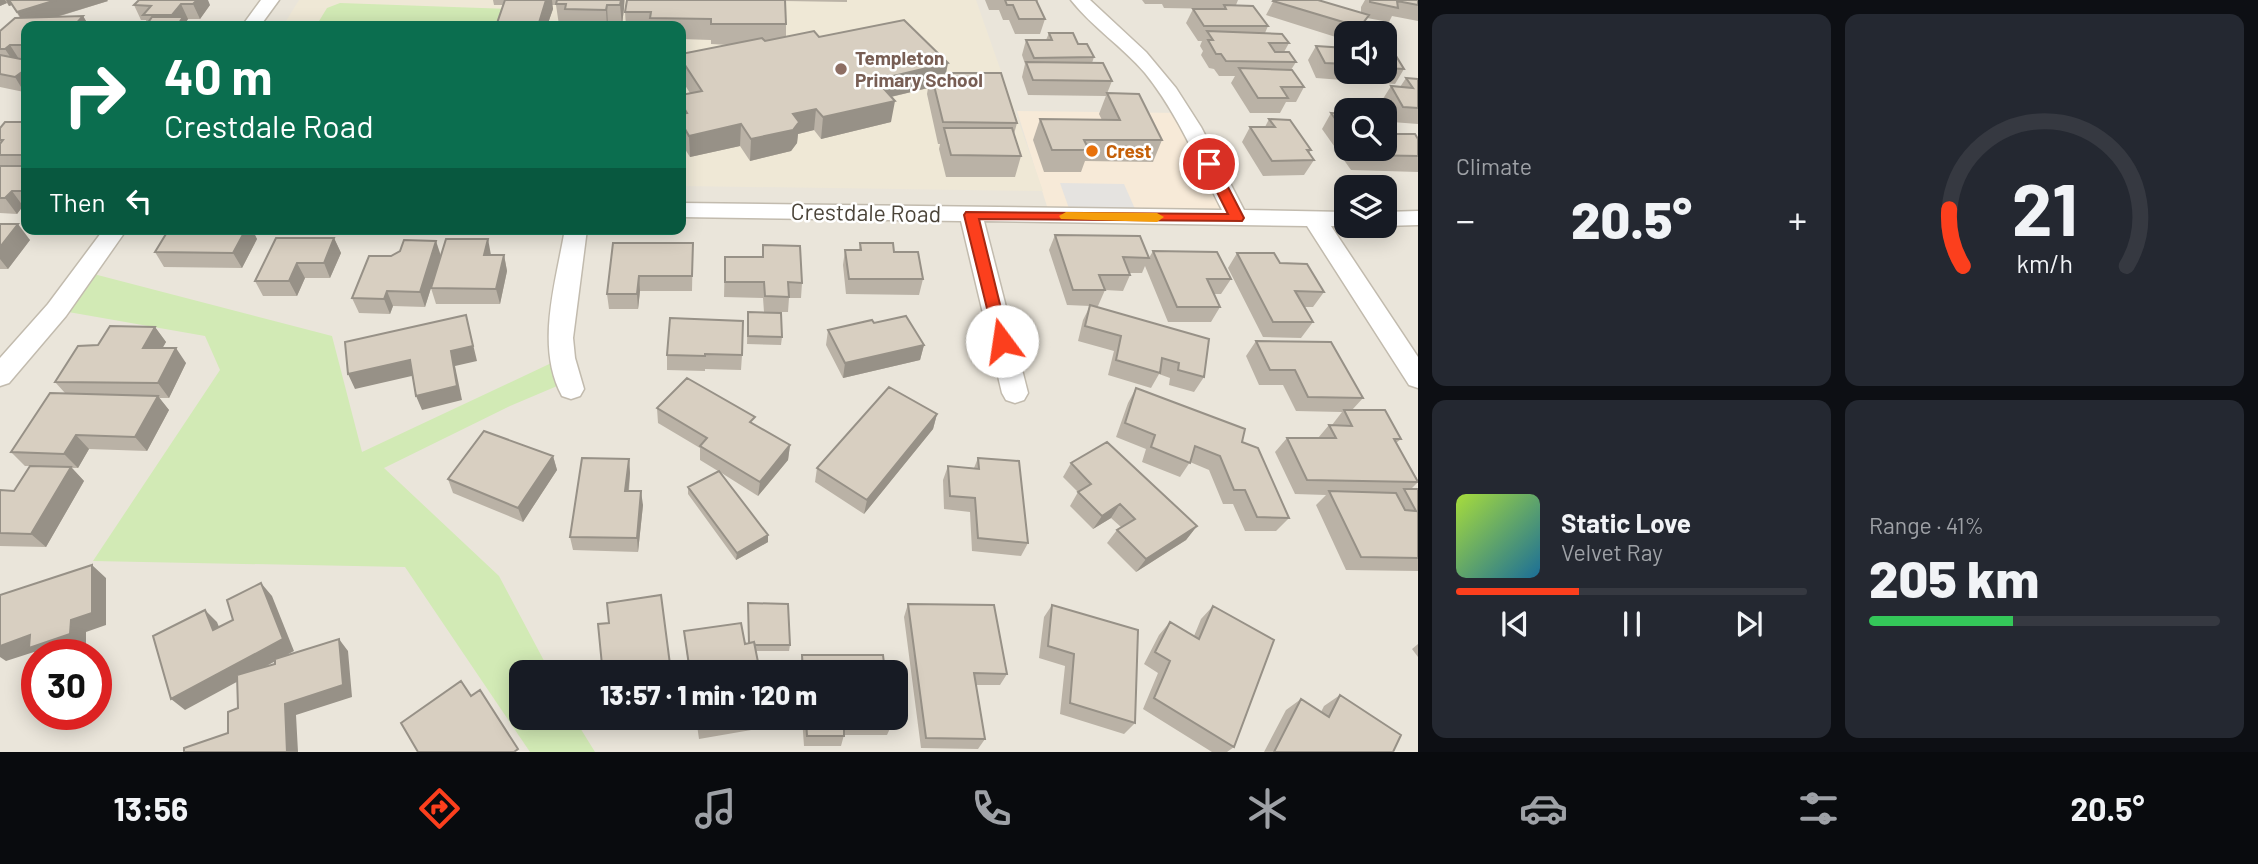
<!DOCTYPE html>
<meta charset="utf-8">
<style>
:root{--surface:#171b24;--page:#242831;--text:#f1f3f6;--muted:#9ea1a6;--line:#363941;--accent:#fc3f1d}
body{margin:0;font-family:Barlow,sans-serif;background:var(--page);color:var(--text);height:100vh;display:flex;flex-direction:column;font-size:26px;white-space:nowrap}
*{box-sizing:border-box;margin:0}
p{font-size:23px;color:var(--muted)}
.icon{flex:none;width:38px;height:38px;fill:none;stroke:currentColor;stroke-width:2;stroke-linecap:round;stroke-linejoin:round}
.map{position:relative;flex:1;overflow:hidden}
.side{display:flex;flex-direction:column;gap:14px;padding:14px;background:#0d0f14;width:840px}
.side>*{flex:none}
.banner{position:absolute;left:21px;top:21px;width:665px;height:214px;border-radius:14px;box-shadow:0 4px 18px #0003;background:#0b6e4f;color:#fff;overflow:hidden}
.controls{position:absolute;left:1334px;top:21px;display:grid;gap:14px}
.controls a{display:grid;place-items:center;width:63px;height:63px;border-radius:14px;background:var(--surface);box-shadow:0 4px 18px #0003;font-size:35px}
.speed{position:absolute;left:21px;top:639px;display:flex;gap:14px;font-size:35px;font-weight:700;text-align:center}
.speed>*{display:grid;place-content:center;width:91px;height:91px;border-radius:50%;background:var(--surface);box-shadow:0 4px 18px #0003;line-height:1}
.speed .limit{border:10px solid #d22;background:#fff;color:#111}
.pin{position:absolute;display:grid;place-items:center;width:60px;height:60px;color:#fff;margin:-30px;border:4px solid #fff;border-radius:50%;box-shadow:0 2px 7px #0007}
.me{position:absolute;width:77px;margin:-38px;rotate:346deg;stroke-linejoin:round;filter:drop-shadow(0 0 5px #0008)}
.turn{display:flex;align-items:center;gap:24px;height:147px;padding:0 28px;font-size:32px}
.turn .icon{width:91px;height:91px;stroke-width:2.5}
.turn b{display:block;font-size:49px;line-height:60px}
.then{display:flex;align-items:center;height:66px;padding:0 28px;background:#0003;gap:14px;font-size:26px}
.big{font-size:52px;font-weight:800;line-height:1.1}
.side .widget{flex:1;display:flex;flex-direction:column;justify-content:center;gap:10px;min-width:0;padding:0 24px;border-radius:14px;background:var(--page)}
.side .dial{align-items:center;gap:0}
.dial svg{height:182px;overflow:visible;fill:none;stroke:var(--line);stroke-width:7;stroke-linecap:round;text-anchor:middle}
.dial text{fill:var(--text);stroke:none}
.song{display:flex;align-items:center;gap:21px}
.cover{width:84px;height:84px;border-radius:10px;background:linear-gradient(135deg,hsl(80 70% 55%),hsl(200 70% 35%))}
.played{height:7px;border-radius:4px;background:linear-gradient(90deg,var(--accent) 35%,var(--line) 35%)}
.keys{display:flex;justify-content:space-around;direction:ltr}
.heat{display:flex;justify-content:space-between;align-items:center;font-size:38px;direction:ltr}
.charge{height:10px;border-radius:5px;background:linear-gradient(90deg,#34c759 41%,var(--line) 0)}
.side .tiles{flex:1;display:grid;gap:14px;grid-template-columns:repeat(2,1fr)}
.trip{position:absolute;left:509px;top:660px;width:399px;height:70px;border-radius:14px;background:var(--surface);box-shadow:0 4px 18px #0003;font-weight:800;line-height:70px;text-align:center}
.dock{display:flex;height:112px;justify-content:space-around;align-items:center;background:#090b0e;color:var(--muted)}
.dock .icon{width:49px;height:49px}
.dock .on{color:var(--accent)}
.dock b{font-size:32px;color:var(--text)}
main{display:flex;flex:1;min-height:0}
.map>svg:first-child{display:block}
.residential{fill:#eae5da;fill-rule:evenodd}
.commercial{fill:#f7ead8}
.education{fill:#efe8d6}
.green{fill:#d2eab5}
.parking{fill:#e5e3e0}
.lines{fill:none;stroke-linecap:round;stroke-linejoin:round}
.street-casing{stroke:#c2bbae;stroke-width:3}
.street{fill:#fff;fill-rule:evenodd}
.wall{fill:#bab2a6}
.shaded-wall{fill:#979187}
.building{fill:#d8cfc1;stroke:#979187;stroke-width:2}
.route{fill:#fc3f1d;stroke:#a42913;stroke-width:2}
.slow{fill:#f59e0b}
.education-dot{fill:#8d6e63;stroke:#fff;stroke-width:2.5}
.food-dot{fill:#e8710a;stroke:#fff;stroke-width:2.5}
.labels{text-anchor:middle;stroke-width:5;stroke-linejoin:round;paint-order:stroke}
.far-education-label{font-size:19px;font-weight:bold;fill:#785e54;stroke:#fff;text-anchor:start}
.far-food-label{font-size:19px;font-weight:bold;fill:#c56008;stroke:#fff;text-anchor:start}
.street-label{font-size:23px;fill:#4b4439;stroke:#fff}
</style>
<main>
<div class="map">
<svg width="1418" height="752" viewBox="0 0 1418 752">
<rect width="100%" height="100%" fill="#f6f3ec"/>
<path class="residential" d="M0,0h1418v752h-1418zM26,26h655v203h-655zM1346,33h38v39h-38zM1346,110h38v39h-38zM1346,187h38v39h-38zM37,654h59v60h-59zM522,672h374v46h-374z"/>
<path class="commercial" d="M1017,111l165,2 55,105 -187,-2z"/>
<path class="education" d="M299,0h677l67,191 -362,-5v-160h-398z"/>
<path class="green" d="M340,3l170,6 -12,17h-182l11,-18z
M86,272l246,64 30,116 200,-94 7,23 -59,25 -126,62 115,108 51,96h-28v46h52l21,34h-65l-125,-185 -312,-6 127,-191 -15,-34 -148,-26z"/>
<path class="parking" d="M1060,183l64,1 15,34 -67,-1z"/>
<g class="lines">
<defs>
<path id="street" d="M261,0h18l-19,26h-18z
M1071,0h19l56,52 30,36 25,39 43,83 102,2v14h2h-17l87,131v31l-9,-3 -102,-159 -323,-5 44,172 -4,7 -9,3 -9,-3 -4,-7 -41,-172 -280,-4v-14l541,7c-24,-47 -44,-96 -77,-137 -22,-26 -53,-46 -74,-73z
M1418,211v14l-34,1h-2h2v-14z
M104,229h23l-61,87 -57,67 -9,3v-28l48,-54z
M565,229h22l-14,109 2,20 9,31 -4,7 -9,3 -9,-3c-27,-50 -6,-114 3,-167z"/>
</defs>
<use href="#street" class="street-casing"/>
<use href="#street" class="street"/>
</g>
<path class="wall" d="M0,0h107l1,1 -51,16 26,-1 6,10h-63v33h-4l2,33 -24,-5v-56l20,-13 -8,-13 -3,1 -2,-3 -7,3z
M139,0l71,5 -10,14h-12l-2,3 -39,2 -1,-4h-5l-7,-15z
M493,0h132l-3,25 -14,1h-41v-1h-8l-3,-20h-4l1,4 -6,17h-51l8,-21h-10z
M627,0l159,24v13h33l127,36 71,50 -3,11 7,22 -6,21h-69l-7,-28 1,-5h-2l-11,-50 1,-6 -37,9v25l-70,17 -7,-9 -16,4 -1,9 -6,8 -41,10 -10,-15 -50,11 -9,-14v-48l9,-2 -9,-14v-25l48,-9 -18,-1v-4l-30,-1v-13h-55l-1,-14z
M785,0h62v2l-62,-1z
M985,0h53l-1,3 8,16 -5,15h-25l-6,-14h-6l-4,-10h-10z
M1142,0h96l-2,5 32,21 -3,7 24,10 -5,9 12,10 -5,8 13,17 -8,15h-10l-6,11h-30l-19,-30 4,-7h-16l-5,-7 -5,-1 -8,-13 2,-4 -3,-5 2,-5h-4l-12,-18 7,-14h29l-58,-1 -2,-4h-17z
M1274,0l87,13v-6l4,-7h53v21l-26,-5 -3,6 -22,-4 -9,15h-12v39h38v-17l20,14 -9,15 -79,-6 -8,-18 8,-14 21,1 5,-8 -76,-24z
M1049,33l29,11 16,13 -2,6 20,18 -6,15 -78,-1 -6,-18 3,-13 -3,-9 4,-15h20z
M1406,78l12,1v45l-26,-2 -11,-20 10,-16 9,1z
M1107,93l55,47 -9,22 -68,-1 -4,11h-37l-11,-32 7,-21 62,1 -3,-6z
M1331,113l15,1v35h38l34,-10v33l-67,-2 -29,-41z
M1269,119l42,31 -2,3 5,7 -10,15 -41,1 -21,-34 8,-15h15z
M26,122v84h-3l-6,8 -17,-1v-85z
M0,224l30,16 -22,29h-8z
M169,229h83l5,10 -15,29 -78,-1 -9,-15z
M1055,235l94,23 4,-7 78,28 -10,15h-7l6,13 -9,15h-43l-23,-56 -3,7h-13l1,2 -7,16 -18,-1 -7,16h-6l112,71 -10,15 -25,-7 1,-7 -11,-4 -8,14 -43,-13 6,-24 -36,-10 5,-21 7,-14 -23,-1 -18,-55z
M334,238l7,15 -11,25h-25l-8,18h-34l-8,-15z
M693,243l-1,48h-52l-2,18h-29l-2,-15z
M860,243l63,36 -4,16 -73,-1 -3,-29 2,-15h14z
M763,245l39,38 -1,15h-12l-1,14h-24l-1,-14 -39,-1 1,-40h38z
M400,251l41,5 63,-1 3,16 -7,33h-64l-5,-16 8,-25 -14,44 -32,-1 -3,8 -31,-1 -7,-15 39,-42z
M1237,253l43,10 44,29 -11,15h-9l9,15 -12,16 -38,-1 -35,-69z
M748,312l34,25 -1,8 -34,-1z
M670,318l72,37 -1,15 -36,-1v2l-38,-1v-15z
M874,323l50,22 -4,15 -77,18 -17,-33 2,-15z
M155,327l11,15 -4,6 24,15 -17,35h-10l10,12 -22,41 -58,-2 -11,19h-6l12,13 -38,66 -46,-1v-56l14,1 16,-25h-5l-14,-14 54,-59 -10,-11 43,-37z
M1256,341l107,57 -11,12 49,29 -5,4 22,37v2l-7,7h7v82l-72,-1 -30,-65 10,-10 -31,-1 -20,-42 12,-14h31l11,-13h3l10,-13 -46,-1 -13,-26h-24l-13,-29z
M1136,388l106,54 47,76 -13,13h-31l-12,-27h-10l-14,-34 -19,-8 -10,15 -38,-15 4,-13 -30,-12 12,-34z
M657,408l98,17 35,20 -2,15 -30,36 -38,-24 48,70 -32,18 -48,-66v-7l30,-16 -18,-11v-12l-42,-25z
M937,414l-4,15 -69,85 -49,-32 2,-14z
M553,456l4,14 -34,52 -70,-29 -5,-14z
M978,458l50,85 -7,13 -49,-5 -2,-39 -26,-3 -1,-29 5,-14 26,2z
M629,459l1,14 -1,18 14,14 -5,47 -65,-2 -3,-13z
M1071,463l126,63 -11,14 -50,32 -29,-29 10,-13 4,-3 -10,-9 -18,11 -23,-23 8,-14 -15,-15z
M748,603l42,42 -1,6h-33l4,21h-71l-5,-41 61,13 3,-1z
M908,604l99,70 -7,11h-24l9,54 -7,10 -57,-1 -17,-131z
M1052,605l83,118 -11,11 -64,-20 5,-48 -26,-8 5,-41z
M1213,606l21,141 -7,5h-15l-69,-43 15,-36 -14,-9 15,-29 11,-13 24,14 7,-17z
M598,624l73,48h-68z
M1418,644v13l-6,-8z
M802,655l83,17h-85z
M1340,695l53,57h-129l22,-42 15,-11 20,13 3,-6z
M696,718h62l-1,11 -58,10z
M802,718h89l1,6 -5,11h-43l-3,11h-37z"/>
<path class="shaded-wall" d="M0,0h5l2,3 -7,3z
M6,0h3l3,5 -3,1z
M56,0h51l1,1 -82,25 -9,-14z
M197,0h11l2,5 -10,14 -7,-15z
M546,0h6l1,9 -6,17h-9z
M621,0h3v8l-2,17 -2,-20z
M181,4l7,15 -2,3 2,4h-11l-5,-11z
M607,5l1,21h-1l-1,-16z
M83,16l6,10h-15z
M10,45l9,14 -4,5 -10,-15z
M948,63l-4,21 -13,-11 -3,15 -55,13 3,-21z
M26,69v22l-2,1 -9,-15z
M895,101l-4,21 -70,17 2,-22z
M816,109l-2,21 -16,4 -1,9 -6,8 -41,10 1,-22 42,-25z
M741,124l-1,22 -50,11 -1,-21z
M12,191l11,15 -6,8 -12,-16z
M18,224l12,16 -22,29 -8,-10v-12z
M246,229h6l5,10 -15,29 -9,-15z
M334,238l7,15 -11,25 -6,-15z
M488,239l3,16 -3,16 -4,-16z
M436,241l5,15 -16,51 -5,-15z
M504,255l3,16 -7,33 -4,-15z
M297,263l8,15 -8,18 -8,-15z
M639,276l1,15 -2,18 -1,-15z
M387,291l6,15 -3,8 -6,-15z
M466,315l11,46 -22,5 7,34 -40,10 -6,-14 35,-45z
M155,327l11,15 -12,21 -11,-15z
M924,345l-4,15 -77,18 2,-15z
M176,348l10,15 -17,35 -11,-15z
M410,360l6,15 -61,14 -7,-15z
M158,396l11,14 -22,41 -12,-14z
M937,414l-4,15 -69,85 3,-14z
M76,435l13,14 -11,19 -14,-14z
M790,445l-2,15 -30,36 2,-14z
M553,456l4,14 -34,52 -5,-14z
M629,459l1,14 -3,32 -2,-14z
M71,467l13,14 -38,66 -15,-13z
M641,491l2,14 -5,47 -1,-14z
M1120,504l-9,14 -18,11 9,-13z
M1197,526l-11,14 -50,32 10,-13z
M768,535v7l-32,18 1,-7z
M92,565l14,13v47l-20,7v14l-25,8h-23l-4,-2 -28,9 -6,-4v-15l71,-22z
M261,583l11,13 22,55 -109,59 -14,-11z
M205,610l12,12 8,20 -12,-12z
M339,639l9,12 4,46 -56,18 2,37h-11l-2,-48z"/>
<path class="building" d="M9,0h47l-39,12z
M139,0h58l-4,4h-12l-9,11h-29l8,-9 -17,-1z
M505,0h41l-8,26h-42z
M557,0h64l-1,5h-13l-1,5 -41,-1 1,-5h-10z
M627,0h158l1,24h-75v-5l-61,-1 1,-6h-26z
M1005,0h31l9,19h-26l-6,-14h-6z
M1274,0h44l51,15 -9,12 -87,-26z
M1370,0h48v5l-21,-4 1,7 -28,-6z
M1224,5l29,1 15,20h-64l-11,-17h33z
M83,16l-9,10h-48v19h-16l-5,4h-5v-18l15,-13z
M152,17h31l-6,9h-64l2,-2h32z
M904,20l44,43 -72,17 19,21 -72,16 -7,-8 -23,5 6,8 -6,8 -42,9 -10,-15 -52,12 -8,-14v-8l6,-1 -6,-10v-8l21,-4 -21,-32v-5l81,-16 3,3 49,-10 5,6z
M1207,31l75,3 7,9h-20l6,9h14l7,10 -70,-1 -5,-7h-5l-8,-14h5z
M1049,33h24l5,11h9l7,13 -60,1 -8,-18h26z
M1316,46l30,2v16l-21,-1z
M0,55l26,5v9l-11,8 -15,-3z
M1384,55l12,1 8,13 -20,-1z
M1026,62l77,1 9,18 -79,-1z
M1239,68l53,2 12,17h-23l7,11h-30z
M931,73h70l16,50 -74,-1z
M1406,78l12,1v29l-15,-1 -12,-21 22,2z
M1107,93l32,1 23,46h-78l5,10h-37l-12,-31 80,1z
M1331,113l15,1v20z
M1269,119l21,1 21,30h-4l7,10 -42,1 -22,-34h25z
M5,122h21v33h-26v-11l3,-4h-3v-12z
M944,128h68l9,28 -70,-1z
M1384,134h31l3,5v17l-57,-1 -5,-6h28z
M0,166h26v25h-14l-7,7h-5z
M0,224h18l-18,23z
M169,229h77l-13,24 -78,-1z
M1055,235l85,1 9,22 -26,-1 7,18h-31l6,15h-32z
M276,238h58l-10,25h-27l-8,18h-34z
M446,239h42l-4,16h20l-8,34 -65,-1z
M404,240l32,1 -16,51 -33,-1 -3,8 -32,-1 17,-42h22l9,-5z
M613,243h80l-1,33h-53l-2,18h-30z
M860,243h33l1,9h24l5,27h-74l-4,-29h16z
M763,245l37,1 2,37 -14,-1 1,15 -24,-1 -1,-14h-39v-25h38z
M1153,251l64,1 14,27h-24l13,28h-43z
M1237,253h37l6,10 27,1 17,28 -29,-1 18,31h-40z
M1090,305l119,34 -5,38 -26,-7 1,-7 -17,-5 -2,15 -44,-13 5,-24 -36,-10z
M748,312l33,1 1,24 -34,-1z
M466,315l7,31 -22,5 6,35 -41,10 -6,-36 -62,14 -3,-32z
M906,316l18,29 -79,18 -17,-33 44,-10 2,3z
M670,318l73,3 -1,34 -37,-1v2l-38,-1z
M110,326l45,1 -12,21h33l-18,35 -103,-1 23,-36 20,-1z
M1256,341l75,1 32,56 -55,-1 -13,-27h-25z
M687,378l68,39 -5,5 40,23 -30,37 -60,-36 7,-8 -50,-30z
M889,387l48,27 -70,86 -50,-32z
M1136,388l109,41 -3,13 16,6 31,70 -32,-1 -12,-27h-11l-14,-34 -25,-10 -5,17 -39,-16 4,-12 -30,-12z
M50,393l108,3 -23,41 -59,-2 -12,19 -53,-2z
M1344,410h41l16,29h-7l24,43 -111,-2 -20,-42h49l-7,-13 23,1z
M484,431l69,25 -35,52 -70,-29z
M1107,442l90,84 -51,33 -29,-29 18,-11 -15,-15 -18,12 -24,-24 13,-8 -20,-21z
M582,458l47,1 -4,32h16l-4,47 -67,-1z
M978,458l41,3 9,82 -50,-5 -3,-40 -25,-2 -2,-30 31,3z
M30,466l41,1 -40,67 -31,-1v-43l14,1z
M719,471l49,64 -31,18 -49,-66z
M1404,489h14v69l-57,-1 -32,-66 67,2 9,17 11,1z
M92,565v48l-21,7 -1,14 -41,14 1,-13 -30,11v-51z
M261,583l22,56 -112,60 -18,-63 52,-26 8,20 20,-10 -6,-20z
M661,595l10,77h-58l-1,-9 -10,2 -4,-41 11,-1 -2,-20z
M748,603l40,1 2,41h-35l-1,-3 -5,1z
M908,604l86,1 13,69 -33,-1 11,66 -59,-1z
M1052,605l86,25 -3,93 -65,-20 4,-49 -26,-8z
M1213,606l61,34 -40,107 -80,-49 16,-37 -15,-9 15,-30 29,17z
M741,623l4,21 9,-2 6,30h-70l-6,-41z
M339,639l4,46 -58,19 2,48h-103v-4l44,-15v-21l10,-4 -1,-33 38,-11v-5z
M802,655h81l2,17h-82z
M461,681l10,15 9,-6 38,59 -4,3h-96l-17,-29z
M1340,695l61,40 -8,17h-119l27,-53 28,18z
M697,718h61l-60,10z
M806,718h85l1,6h-48v12h-37z"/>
<path class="route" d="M1209,161l7,3 28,54 -2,3 -263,-2 30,122 -7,6 -6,-2 -32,-130 2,-3 262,2 -25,-50z"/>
<path class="slow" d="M1066,212l91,1 7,4 -7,5 -96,-3 -2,-3z"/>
<circle class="education-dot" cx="841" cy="69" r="7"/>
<circle class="food-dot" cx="1092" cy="151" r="7"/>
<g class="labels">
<g class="far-education-label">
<text x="855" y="65">Templeton<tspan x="855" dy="22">Primary School</tspan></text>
</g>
<g class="far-food-label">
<text x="1106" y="158">Crest</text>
</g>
<g class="street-label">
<text transform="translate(866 213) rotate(1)" y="8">Crestdale Road</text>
</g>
</g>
</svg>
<div class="controls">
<a><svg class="icon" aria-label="sound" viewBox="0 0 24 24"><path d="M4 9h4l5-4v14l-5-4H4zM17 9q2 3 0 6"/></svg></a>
<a><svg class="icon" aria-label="search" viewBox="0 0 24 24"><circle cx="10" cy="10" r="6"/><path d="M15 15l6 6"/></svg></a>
<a><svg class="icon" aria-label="layers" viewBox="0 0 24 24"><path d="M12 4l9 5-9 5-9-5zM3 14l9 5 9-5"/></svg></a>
</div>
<div class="speed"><div class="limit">30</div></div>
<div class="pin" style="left:1209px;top:164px;background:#d93025"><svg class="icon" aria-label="arrive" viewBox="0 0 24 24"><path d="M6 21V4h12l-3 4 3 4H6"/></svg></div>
<svg class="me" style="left:1002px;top:341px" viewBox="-20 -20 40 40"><circle r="19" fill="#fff"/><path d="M0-13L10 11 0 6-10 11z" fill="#fc3f1d"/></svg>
<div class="trip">13:57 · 1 min · 120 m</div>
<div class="banner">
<div class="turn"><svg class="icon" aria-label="right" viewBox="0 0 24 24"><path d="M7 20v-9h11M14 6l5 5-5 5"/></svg><div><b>40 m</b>Crestdale Road</div></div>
<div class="then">Then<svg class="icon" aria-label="left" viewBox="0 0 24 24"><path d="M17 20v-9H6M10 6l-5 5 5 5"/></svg></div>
</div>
</div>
<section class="side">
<div class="tiles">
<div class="widget"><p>Climate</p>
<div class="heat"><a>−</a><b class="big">20.5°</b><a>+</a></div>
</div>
<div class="widget dial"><svg viewBox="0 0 100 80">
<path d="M14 69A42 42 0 1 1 86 69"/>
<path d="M14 69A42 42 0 0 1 8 44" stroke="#fc3f1d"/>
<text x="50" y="56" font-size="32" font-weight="700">21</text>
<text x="50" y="72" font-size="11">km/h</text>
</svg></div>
<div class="widget">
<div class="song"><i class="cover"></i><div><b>Static Love</b><p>Velvet Ray</p></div></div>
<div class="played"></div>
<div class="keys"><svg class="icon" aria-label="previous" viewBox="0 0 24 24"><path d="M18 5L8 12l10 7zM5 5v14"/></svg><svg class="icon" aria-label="pause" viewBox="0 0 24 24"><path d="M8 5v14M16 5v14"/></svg><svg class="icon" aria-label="next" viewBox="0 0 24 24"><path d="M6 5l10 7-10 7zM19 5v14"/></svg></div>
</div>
<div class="widget"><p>Range · 41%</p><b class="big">205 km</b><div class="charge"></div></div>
</div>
</section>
</main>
<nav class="dock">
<b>13:56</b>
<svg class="icon on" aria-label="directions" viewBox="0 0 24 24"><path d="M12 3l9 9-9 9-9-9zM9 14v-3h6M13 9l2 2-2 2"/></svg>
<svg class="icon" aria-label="music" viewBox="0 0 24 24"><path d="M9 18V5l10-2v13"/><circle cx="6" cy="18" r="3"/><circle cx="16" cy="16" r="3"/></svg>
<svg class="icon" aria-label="phone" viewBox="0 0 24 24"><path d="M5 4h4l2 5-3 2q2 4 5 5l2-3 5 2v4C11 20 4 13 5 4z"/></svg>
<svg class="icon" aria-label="climate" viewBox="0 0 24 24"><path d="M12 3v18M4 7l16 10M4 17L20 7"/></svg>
<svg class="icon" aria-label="car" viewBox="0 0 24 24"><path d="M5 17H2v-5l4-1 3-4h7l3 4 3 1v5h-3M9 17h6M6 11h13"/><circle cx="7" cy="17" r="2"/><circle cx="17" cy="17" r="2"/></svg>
<svg class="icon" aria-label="filters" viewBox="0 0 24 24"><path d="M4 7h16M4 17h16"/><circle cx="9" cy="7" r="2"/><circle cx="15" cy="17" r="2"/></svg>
<b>20.5°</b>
</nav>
